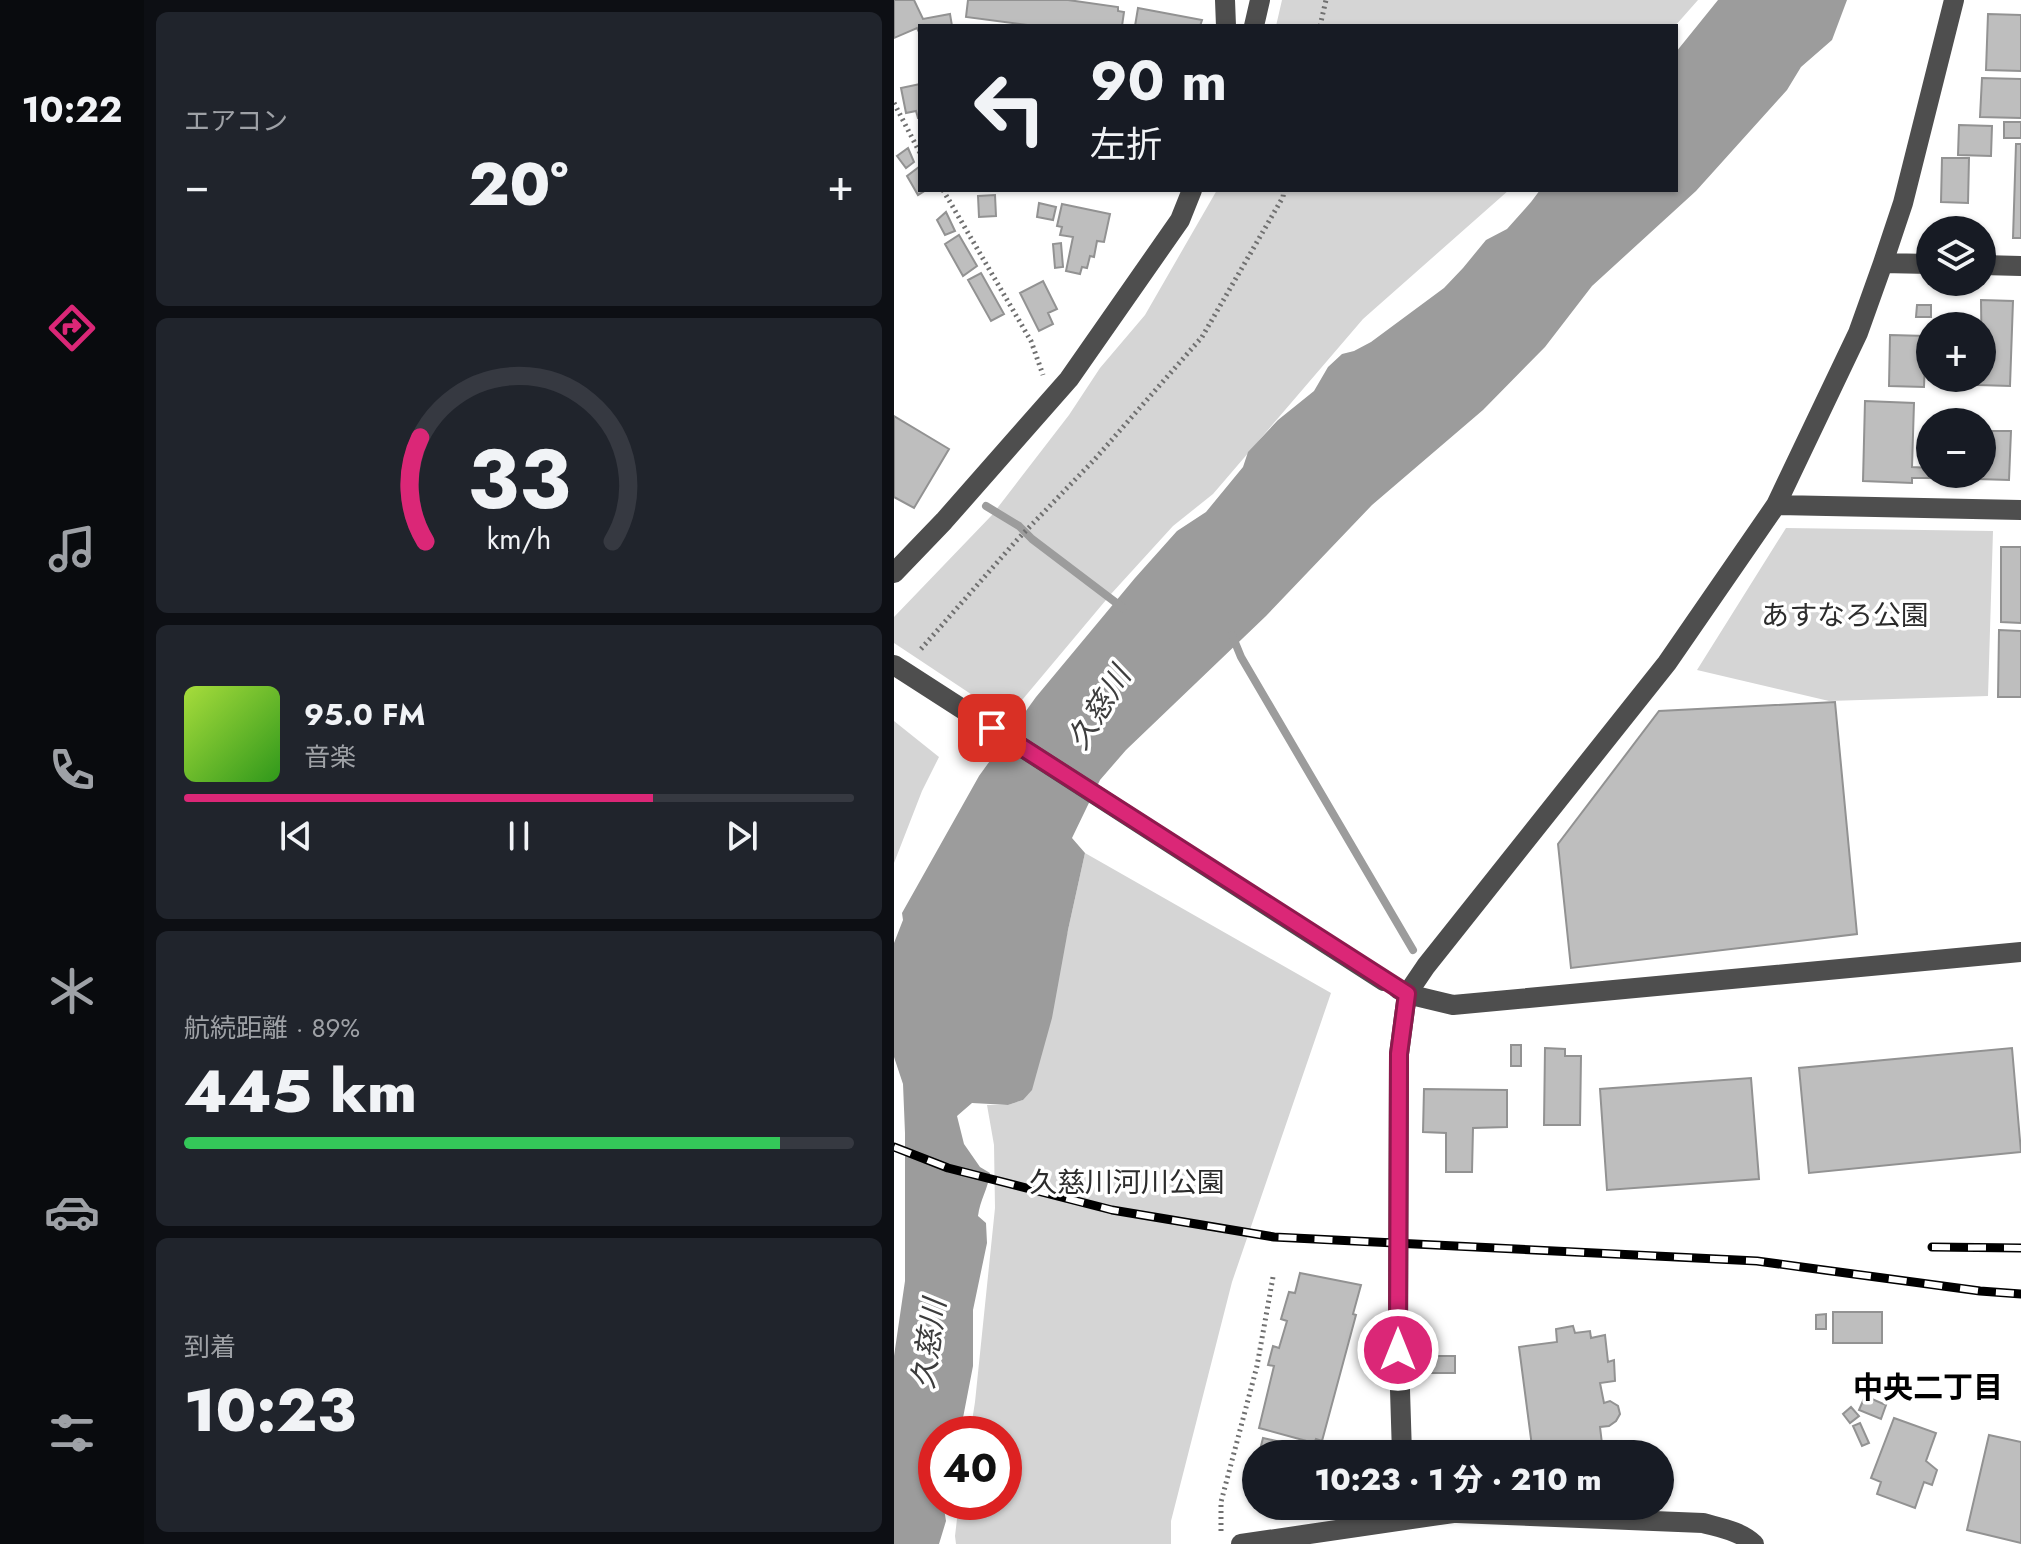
<!DOCTYPE html>
<html lang="ja">
<meta charset="utf-8">
<style>
:root{--surface:#171b24;--page:#20242c;--text:#f1f3f6;--muted:#9ea1a6;--line:#363941;--accent:#db2777}
body{margin:0;font-family:Jost,"Noto Sans JP",sans-serif;background:var(--page);color:var(--text);height:100vh;display:flex;flex-direction:column;font-size:30px;white-space:nowrap}
*{box-sizing:border-box;margin:0}
p{font-size:26px;color:var(--muted)}
.icon{flex:none;width:44px;height:44px;fill:none;stroke:currentColor;stroke-width:2;stroke-linecap:round;stroke-linejoin:round}
.map{position:relative;flex:1;overflow:hidden}
.sheet{display:flex;flex-direction:column;gap:12px;padding:12px;background:#0d0f14;width:750px}
.sheet>*{flex:none}
.hud{position:absolute;left:24px;top:24px;width:760px;height:168px;border-radius:0px;box-shadow:0 2px 6px #0004;background:#171b24;color:var(--text);overflow:hidden}
.tools{position:absolute;left:1022px;top:216px;display:grid;gap:16px}
.tools a{display:grid;place-items:center;width:80px;height:80px;border-radius:50%;background:var(--surface);box-shadow:0 2px 6px #0004;font-size:40px}
.speed{position:absolute;left:24px;top:1416px;display:flex;gap:16px;font-size:40px;font-weight:700;text-align:center}
.speed>*{display:grid;place-content:center;width:104px;height:104px;border-radius:50%;background:var(--surface);box-shadow:0 2px 6px #0004;line-height:1}
.speed .limit{border:12px solid #d22;background:#fff;color:#111}
.pin{position:absolute;display:grid;place-items:center;width:68px;height:68px;color:#fff;margin:-34px;border-radius:16px;box-shadow:0 4px 12px #0006}
.me{position:absolute;width:88px;margin:-44px;rotate:0deg;stroke-linejoin:round;filter:drop-shadow(0 0 6px #0008)}
.turn{display:flex;align-items:center;gap:28px;height:168px;padding:0 40px;font-size:36px}
.turn .icon{width:104px;height:104px;stroke-width:2.5}
.turn b{display:block;font-size:56px;line-height:68px}
.big{font-size:60px;font-weight:800;line-height:1.1}
.sheet .widget{flex:1;display:flex;flex-direction:column;justify-content:center;gap:12px;min-width:0;padding:0 28px;border-radius:12px;background:var(--page)}
.sheet .dial{align-items:center;gap:0}
.dial svg{height:208px;overflow:visible;fill:none;stroke:var(--line);stroke-width:7;stroke-linecap:round;text-anchor:middle}
.dial text{fill:var(--text);stroke:none}
.song{display:flex;align-items:center;gap:24px}
.cover{width:96px;height:96px;border-radius:12px;background:linear-gradient(135deg,hsl(80 70% 55%),hsl(110 70% 35%))}
.played{height:8px;border-radius:4px;background:linear-gradient(90deg,var(--accent) 70%,var(--line) 70%)}
.keys{display:flex;justify-content:space-around;direction:ltr}
.heat{display:flex;justify-content:space-between;align-items:center;font-size:44px;direction:ltr}
.charge{height:12px;border-radius:6px;background:linear-gradient(90deg,#34c759 89%,var(--line) 0)}
.trip{position:absolute;left:348px;top:1440px;width:432px;height:80px;border-radius:40px;background:var(--surface);box-shadow:0 2px 6px #0004;font-weight:800;line-height:80px;text-align:center}
main{display:flex;flex:1;min-height:0}
.tabs{display:flex;flex-direction:column;width:144px;justify-content:space-around;align-items:center;background:#090b0e;color:var(--muted)}
.tabs .icon{width:56px;height:56px}
.tabs .current{color:var(--accent)}
.tabs b{font-size:36px;color:var(--text)}
.map>svg:first-child{display:block}
.green{fill:#d5d5d5}
.water{fill:#9c9c9c}
.lines{fill:none;stroke-linecap:round;stroke-linejoin:round}
.stream{stroke:#9c9c9c;stroke-width:8}
.building{fill:#bebebe;stroke:#929292;stroke-width:2}
.path{stroke:#707070;stroke-width:5;stroke-dasharray:2 4;stroke-linecap:butt}
.minor{stroke:#4e4e4e;stroke-width:20}
.rail-casing{stroke:#000;stroke-width:9}
.rail{stroke:#fff;stroke-width:6;stroke-dasharray:18;stroke-linecap:butt}
.minor-bridge{stroke:#4e4e4e;stroke-width:20}
.route-casing{stroke:#8e194d;stroke-width:20}
.route{stroke:#db2777;stroke-width:14}
.labels{text-anchor:middle;stroke-width:7;stroke-linejoin:round;paint-order:stroke}
.park-label{font-size:28px;fill:#2c2c2c;stroke:#fff}
.water-label{font-size:30px;font-style:italic;fill:#3d3d3d;stroke:#fff}
.neighbourhood-label{font-size:30px;font-weight:bold;fill:#000;stroke:#fff}
</style>
<main>
<nav class="tabs">
<b>10:22</b>
<svg class="icon current" aria-label="directions" viewBox="0 0 24 24"><path d="M12 3l9 9-9 9-9-9zM9 14v-3h6M13 9l2 2-2 2"/></svg>
<svg class="icon" aria-label="music" viewBox="0 0 24 24"><path d="M9 18V5l10-2v13"/><circle cx="6" cy="18" r="3"/><circle cx="16" cy="16" r="3"/></svg>
<svg class="icon" aria-label="phone" viewBox="0 0 24 24"><path d="M5 4h4l2 5-3 2q2 4 5 5l2-3 5 2v4C11 20 4 13 5 4z"/></svg>
<svg class="icon" aria-label="climate" viewBox="0 0 24 24"><path d="M12 3v18M4 7l16 10M4 17L20 7"/></svg>
<svg class="icon" aria-label="car" viewBox="0 0 24 24"><path d="M5 17H2v-5l4-1 3-4h7l3 4 3 1v5h-3M9 17h6M6 11h13"/><circle cx="7" cy="17" r="2"/><circle cx="17" cy="17" r="2"/></svg>
<svg class="icon" aria-label="filters" viewBox="0 0 24 24"><path d="M4 7h16M4 17h16"/><circle cx="9" cy="7" r="2"/><circle cx="15" cy="17" r="2"/></svg>
</nav>
<section class="sheet">
<div class="widget"><p>エアコン</p>
<div class="heat"><a>−</a><b class="big">20°</b><a>+</a></div>
</div>
<div class="widget dial"><svg viewBox="0 0 100 80">
<path d="M14 69A42 42 0 1 1 86 69"/>
<path d="M14 69A42 42 0 0 1 12 29" stroke="#db2777"/>
<text x="50" y="56" font-size="32" font-weight="700">33</text>
<text x="50" y="72" font-size="11">km/h</text>
</svg></div>
<div class="widget">
<div class="song"><i class="cover"></i><div><b>95.0 FM</b><p>音楽</p></div></div>
<div class="played"></div>
<div class="keys"><svg class="icon" aria-label="previous" viewBox="0 0 24 24"><path d="M18 5L8 12l10 7zM5 5v14"/></svg><svg class="icon" aria-label="pause" viewBox="0 0 24 24"><path d="M8 5v14M16 5v14"/></svg><svg class="icon" aria-label="next" viewBox="0 0 24 24"><path d="M6 5l10 7-10 7zM19 5v14"/></svg></div>
</div>
<div class="widget"><p>航続距離 · 89%</p><b class="big">445 km</b><div class="charge"></div></div>
<div class="widget"><p>到着</p><b class="big">10:23</b></div>
</section>
<div class="map">
<svg width="1127" height="1544" viewBox="0 0 1127 1544">
<rect width="100%" height="100%" fill="#fff"/>
<path class="green" d="M388,0h416l-23,26h-399z
M323,190h292l-146,129 -150,175 -40,32 -62,68 -104,124 -113,-75v-26l98,-102 77,-100 31,-47 45,-53z
M892,528l207,3 -5,165 -159,5 -132,-31z
M0,721l45,36 -17,34 -28,72z
M191,853l246,140 -99,289 -61,239v23h-215l-1,-8 4,-34h45v-68h-34l5,-32 20,-194 -1,-63 -7,-40h21l15,-5 45,-170z"/>
<path class="water" d="M824,0h129l-15,40 -31,27 -14,23 -91,101 -104,95 -47,61 -62,63 -111,95 -106,111 -140,134 -26,30 -28,58 13,15 -17,77 -16,88 -20,72 -9,10 -15,5 -36,-2 -15,13 7,28 16,23 10,6c-2,16 -10,27 -12,43l8,7 1,20 -14,67v56l-11,57v11h-26v68h7l3,19 -7,23h-45v-188l11,-75v-148l-2,-49 -9,-27v-114l9,-23 -1,-7 77,-137 57,-79 99,-119 42,-47 29,-19 37,-45 5,-15 30,-32 36,-29 14,-24 14,-13 12,-3 17,-9 73,-54 19,-20 23,-28 21,-11 24,-27 9,-12h136v-138z"/>
<g class="lines">
<path class="stream" d="M92,506l33,20 13,13 91,69
M338,635l9,22 172,293"/>
</g>
<path class="building" d="M0,0h20l9,19 27,-5 2,12h-32v8l-3,-6 -23,10z
M74,0h100l50,7v4l6,1 -2,14h-87l-69,-9z
M244,8l64,12 -2,6h-65z
M1094,14l33,1v56l-35,-1z
M1088,78l39,1v39l-41,-1z
M26,84v34h-2l-2,-7 -10,2 -5,-25z
M1110,122h17v16h-17z
M1065,125l33,1 -1,30 -33,-1z
M1122,144h5v94h-8z
M14,148l6,14 -8,6 -9,-12z
M1048,158h27l-1,45 -27,-1z
M25,167l1,23h6l-8,5 -11,-19z
M101,195l1,21 -17,1 -1,-21z
M145,203l17,4 -3,13 -16,-3z
M168,204l48,10 -6,28 -7,-1 -3,16 -4,-1 -3,12 -5,-1 -2,7 -14,-3 7,-34 -13,-2 2,-8 -5,-1z
M52,212l9,19 -10,4 -8,-15z
M65,235l18,31 -14,10 -18,-32z
M167,243l2,24 -8,1 -2,-24z
M87,273l23,41 -13,7 -23,-41z
M149,281l14,28 -9,4 5,11 -14,7 -19,-38z
M1087,300l32,1 -3,85 -32,-1 1,-7h3z
M1023,305h14v12h-15z
M996,335l36,1 -2,51 -35,-1z
M1042,378h37l-1,6 -36,-1z
M971,401l49,2 -2,64 18,1v10h-18v5l-49,-2z
M0,416l55,33 -35,59 -20,-11z
M1088,431h29l-2,49 -32,-1v-5h5z
M1107,547h20v76l-20,-1z
M1105,630l22,1v66h-23z
M941,702l22,232 -286,34 -13,-124 101,-133z
M617,1045h10v21h-10z
M651,1048l20,1v7h16l-1,69h-36z
M1118,1048l9,104 -212,21 -10,-105z
M857,1078l8,101 -152,11 -7,-101z
M530,1089l83,1v37l-34,1 -1,44h-26v-39l-23,-1z
M406,1273l61,12 -8,29 3,1 -34,126 -6,-2 -2,4 -55,-15 15,-62 -6,-1 5,-19 6,2 8,-27 -6,-2 8,-27 6,1z
M939,1312h49v31h-49z
M932,1314v15h-10v-14z
M679,1326l2,7 15,-2 1,7 14,-3 3,27 6,-2 1,21 -15,2 4,20 6,-2 8,5 2,8 -4,7 -7,5 -9,1 3,25 -6,2h-64l-14,-107 38,-5 -1,-13z
M532,1356h29v17h-30z
M971,1396l21,9 -5,14 -22,-9z
M957,1407l8,9 -9,7 -7,-9z
M1000,1418l42,15 -10,28 11,9 -5,15 -8,-3 -9,26 -38,-14 4,-12 -10,-4z
M966,1423l9,20 -7,3 -9,-20z
M1095,1435l32,7v101l-54,-13z
M369,1438l49,11 -1,5h-52z
M414,1506h16l-1,8 -16,-3z
M441,1506h33l-6,10 -28,3z"/>
<g class="lines">
<path class="path" d="M426,26l6,-26
M0,103l26,50
M49,190l88,151 12,34
M27,649l95,-108 79,-82 107,-122 81,-140 1,-7
M327,1531v-29l36,-136 16,-89"/>
<path class="minor" d="M331,0l1,26
M360,26l6,-26
M989,263l47,1
M1088,265l39,1
M882,505l245,5
M0,573l50,-52 125,-142 111,-159 12,-30
M504,989l9,5 46,11 568,-53
M508,1454l-4,-128 1,-272 8,-60 19,-28 241,-303 109,-158 82,-172 25,-70 20,-60 51,-203
M542,1506l21,7 246,10c18,5 37,8 51,21
M347,1544l212,-31"/>
<defs>
<path id="rail" d="M0,1147l54,21 164,42 162,27 483,24 223,30 41,3
M1038,1247l89,1"/>
</defs>
<use href="#rail" class="rail-casing"/>
<use href="#rail" class="rail"/>
<path class="minor-bridge" d="M0,665l490,316"/>
</g>
<g class="lines">
<defs>
<path id="route" d="M98,728l415,266 -8,60 -1,296"/>
</defs>
<use href="#route" class="route-casing"/>
<use href="#route" class="route"/>
</g>
<g class="labels">
<g class="park-label">
<text x="951" y="625">あすなろ公園</text>
<text x="233" y="1192">久慈川河川公園</text>
</g>
<g class="water-label">
<text transform="translate(205 708) rotate(-58)" y="10">久慈川</text>
<text transform="translate(35 1344) rotate(-82)" y="10">久慈川</text>
</g>
<g class="neighbourhood-label">
<text x="1034" y="1398">中央二丁目</text>
</g>
</g>
</svg>
<div class="tools">
<a><svg class="icon" aria-label="layers" viewBox="0 0 24 24"><path d="M12 4l9 5-9 5-9-5zM3 14l9 5 9-5"/></svg></a>
<a>+</a>
<a>−</a>
</div>
<div class="speed"><div class="limit">40</div></div>
<div class="pin" style="left:98px;top:728px;background:#d93025"><svg class="icon" aria-label="arrive" viewBox="0 0 24 24"><path d="M6 21V4h12l-3 4 3 4H6"/></svg></div>
<svg class="me" style="left:504px;top:1350px" viewBox="-20 -20 40 40"><circle r="17" fill="#db2777" stroke="#fff" stroke-width="3"/><path d="M0-11L8 9 0 5-8 9z" fill="#fff"/></svg>
<div class="trip">10:23 · 1 分 · 210 m</div>
<div class="hud">
<div class="turn"><svg class="icon" aria-label="left" viewBox="0 0 24 24"><path d="M17 20v-9H6M10 6l-5 5 5 5"/></svg><div><b>90 m</b>左折</div></div>
</div>
</div>
</main>
